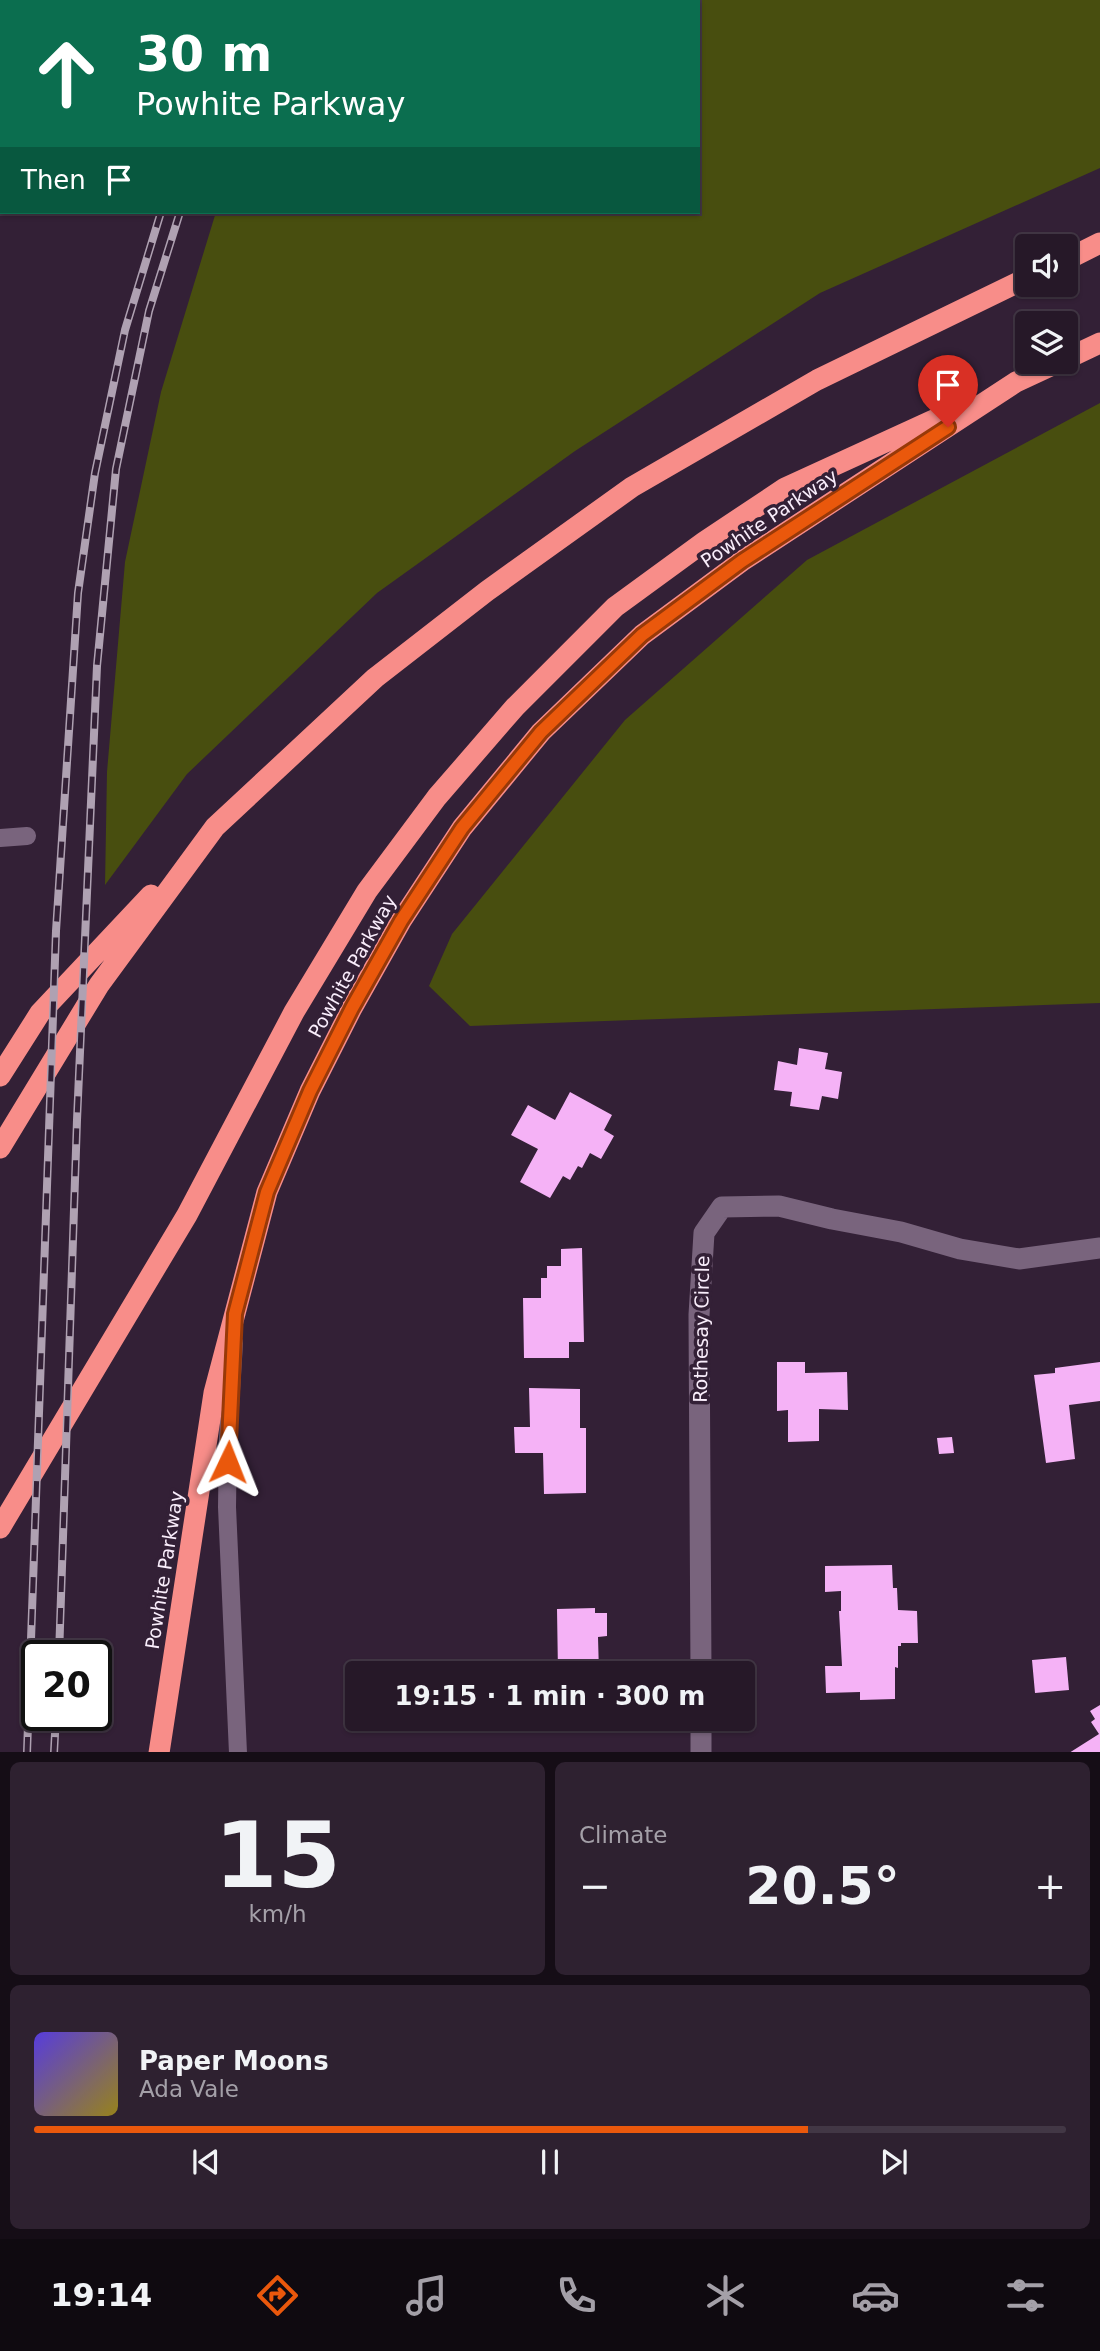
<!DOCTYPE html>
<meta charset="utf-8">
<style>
:root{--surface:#261828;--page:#2e2130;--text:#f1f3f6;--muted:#a4a0a8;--line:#423745;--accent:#ea580c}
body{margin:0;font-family:"DejaVu Sans",sans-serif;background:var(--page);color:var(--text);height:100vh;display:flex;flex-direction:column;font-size:26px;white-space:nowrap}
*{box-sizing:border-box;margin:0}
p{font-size:23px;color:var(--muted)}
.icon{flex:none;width:38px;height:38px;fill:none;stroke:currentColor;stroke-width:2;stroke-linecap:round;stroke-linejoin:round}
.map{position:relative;height:1752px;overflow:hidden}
.details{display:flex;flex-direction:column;gap:10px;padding:10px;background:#150d16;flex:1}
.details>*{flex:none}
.hud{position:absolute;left:0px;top:0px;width:700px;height:214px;box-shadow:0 2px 5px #0004,0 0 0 2px var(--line);background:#0b6e4f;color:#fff;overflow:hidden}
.fabs{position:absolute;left:1015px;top:234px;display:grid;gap:14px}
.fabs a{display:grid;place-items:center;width:63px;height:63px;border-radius:7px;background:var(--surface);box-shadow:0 2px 5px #0004,0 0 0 2px var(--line);font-size:35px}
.speed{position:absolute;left:21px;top:1640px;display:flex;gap:14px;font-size:35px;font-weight:700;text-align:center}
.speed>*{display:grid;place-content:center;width:91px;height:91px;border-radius:50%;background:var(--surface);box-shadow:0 2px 5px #0004,0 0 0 2px var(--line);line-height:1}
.speed .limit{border:4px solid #111;border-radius:10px;background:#fff;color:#111}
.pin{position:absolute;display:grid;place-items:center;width:60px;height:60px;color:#fff;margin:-72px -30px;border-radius:50% 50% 50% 0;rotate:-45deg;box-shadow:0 0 7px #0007}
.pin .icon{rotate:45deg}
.me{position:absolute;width:77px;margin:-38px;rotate:2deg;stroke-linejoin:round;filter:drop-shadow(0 0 5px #0008)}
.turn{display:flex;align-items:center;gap:24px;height:147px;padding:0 21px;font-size:32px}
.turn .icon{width:91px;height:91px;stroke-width:2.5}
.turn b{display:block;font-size:49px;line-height:60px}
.then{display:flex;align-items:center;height:66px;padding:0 21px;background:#0003;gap:14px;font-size:26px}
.big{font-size:52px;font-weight:600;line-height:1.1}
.details .card{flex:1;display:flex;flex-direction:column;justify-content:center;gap:10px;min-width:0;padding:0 24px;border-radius:10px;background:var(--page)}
.details .dial{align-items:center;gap:0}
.dial b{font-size:91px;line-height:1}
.song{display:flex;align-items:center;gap:21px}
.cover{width:84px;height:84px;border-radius:10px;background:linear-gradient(135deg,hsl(250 70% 55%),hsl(50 70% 35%))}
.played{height:7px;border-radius:4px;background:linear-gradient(90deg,var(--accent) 75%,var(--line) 75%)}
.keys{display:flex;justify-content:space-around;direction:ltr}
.heat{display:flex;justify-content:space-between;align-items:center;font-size:38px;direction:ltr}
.details .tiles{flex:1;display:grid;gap:10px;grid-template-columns:1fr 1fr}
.card:last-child{grid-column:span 2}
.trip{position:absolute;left:345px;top:1661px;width:410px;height:70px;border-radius:7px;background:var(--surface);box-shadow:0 2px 5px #0004,0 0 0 2px var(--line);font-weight:600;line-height:70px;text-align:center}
.tabs{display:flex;height:112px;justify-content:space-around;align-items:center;background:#0f0a10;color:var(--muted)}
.tabs .icon{width:49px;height:49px}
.tabs .selected{color:var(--accent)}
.tabs b{font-size:32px;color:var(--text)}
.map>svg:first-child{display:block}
.green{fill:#484e0f}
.building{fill:#f5b2f6}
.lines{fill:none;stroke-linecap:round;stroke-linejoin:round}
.lane{stroke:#79647d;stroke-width:18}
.street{stroke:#79647d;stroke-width:21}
.highway{stroke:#f88d89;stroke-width:21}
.rail-casing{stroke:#afa1b2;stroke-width:8}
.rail{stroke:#332036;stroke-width:5;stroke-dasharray:16;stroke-linecap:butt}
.route-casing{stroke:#983908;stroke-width:18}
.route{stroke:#ea580c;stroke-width:12}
.labels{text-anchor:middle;stroke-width:7;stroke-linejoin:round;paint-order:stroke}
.street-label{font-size:19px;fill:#f9edfb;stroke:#332036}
</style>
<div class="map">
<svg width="1100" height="1753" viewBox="0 0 1100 1753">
<rect width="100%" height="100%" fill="#332036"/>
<path class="green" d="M292,0h808v168l-280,125 -245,158 -198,142 -190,181 -82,111 2,-113 18,-210 36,-170 55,-180h482v-210h-407z
M1100,403v600l-630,23 -41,-40 23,-52 173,-214 182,-160z"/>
<path class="building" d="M799,1048l29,5 -3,16 17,3 -4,27 -16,-3 -3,14 -29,-4 2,-14 -18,-2 4,-29 19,4z
M570,1092l42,23 -8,15 10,6 -13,23 -11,-6 -8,15 -4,-2 -8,14 -7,-4 -13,22 -30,-16 18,-33 -27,-14 17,-30 27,15z
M582,1248l2,94h-15v16h-45l-1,-60h18v-20h6v-12h14v-17z
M777,1362h28v11l42,-1 1,38 -29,-1v32l-31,1v-32l-11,1z
M1100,1362v39l-31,4 6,54 -29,4 -12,-88 21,-2v-5z
M529,1388l51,1v39h6v65l-42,1 -1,-41h-28l-1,-26h16z
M952,1437l2,16 -15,1 -2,-16z
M892,1565l1,23h4l1,22 19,1 1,32h-17v3h-3v22l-3,-1v32l-35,1v-8l-34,1 -1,-27h17l-3,-55h2v-20l-16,1v-26z
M595,1608v5h12v23l-9,1 1,36h-41l-1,-64z
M1066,1657l3,33 -34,3 -3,-33z
M1100,1705v48h-31l30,-19 -8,-12 4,-3 -5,-8z"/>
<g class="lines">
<path class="lane" d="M0,838l27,-2
M234,1343l-6,96 -1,68 11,246"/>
<path class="street" d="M701,1673l-2,-358 5,-82 18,-26 57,-1 53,13 69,13 59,17 59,10 81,-11
M701,1718v35"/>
<path class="highway" d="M1066,260l34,-17
M1066,359l34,-16
M0,1076l40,-63 111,-118
M0,1148l99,-163 116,-158 160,-149 112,-87 145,-104 185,-107 210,-102
M0,1528l187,-313 107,-203 73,-121 70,-94 78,-90 100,-100 89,-65 81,-54 166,-76
M159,1753l55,-360 53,-201 43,-101 42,-83 49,-87 61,-93 79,-96 101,-97 100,-74 274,-179 43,-20"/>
<defs>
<path id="rail" d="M245,2l1,-2
M265,2l1,-2
M59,1656l18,-536 20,-454 19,-197 33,-158 31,-99
M27,1753l29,-822 22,-338 17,-120 30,-143 36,-118
M54,1753l2,-38"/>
</defs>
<use href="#rail" class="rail-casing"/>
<use href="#rail" class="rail"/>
</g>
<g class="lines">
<defs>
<path id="route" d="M228,1462l7,-148 32,-122 43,-101 42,-83 49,-87 61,-93 79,-96 101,-97 100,-74 206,-134"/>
</defs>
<use href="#route" class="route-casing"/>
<use href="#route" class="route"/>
</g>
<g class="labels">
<g class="street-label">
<text transform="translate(769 518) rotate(-34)" y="7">Powhite Parkway</text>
<text transform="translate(352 966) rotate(-61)" y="7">Powhite Parkway</text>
<text transform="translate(701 1329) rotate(-89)" y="7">Rothesay Circle</text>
<text transform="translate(164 1570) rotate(-81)" y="7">Powhite Parkway</text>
</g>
</g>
</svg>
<div class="fabs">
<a><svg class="icon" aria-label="sound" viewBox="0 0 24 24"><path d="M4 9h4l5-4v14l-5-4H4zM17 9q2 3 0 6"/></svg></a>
<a><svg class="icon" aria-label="layers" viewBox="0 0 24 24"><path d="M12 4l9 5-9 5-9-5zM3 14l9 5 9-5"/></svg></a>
</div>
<div class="speed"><div class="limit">20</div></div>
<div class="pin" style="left:948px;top:427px;background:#d93025"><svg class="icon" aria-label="arrive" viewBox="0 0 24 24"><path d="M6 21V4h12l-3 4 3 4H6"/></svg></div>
<svg class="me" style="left:228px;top:1462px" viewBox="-20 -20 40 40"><path d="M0-17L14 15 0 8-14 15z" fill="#ea580c" stroke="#fff" stroke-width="4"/></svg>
<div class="trip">19:15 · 1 min · 300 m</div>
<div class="hud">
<div class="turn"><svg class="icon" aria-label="ahead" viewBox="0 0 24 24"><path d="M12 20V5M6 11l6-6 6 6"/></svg><div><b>30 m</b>Powhite Parkway</div></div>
<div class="then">Then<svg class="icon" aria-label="arrive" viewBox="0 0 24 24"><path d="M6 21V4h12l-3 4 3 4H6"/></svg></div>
</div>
</div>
<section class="details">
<div class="tiles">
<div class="card dial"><b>15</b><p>km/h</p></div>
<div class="card"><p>Climate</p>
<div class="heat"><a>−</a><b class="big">20.5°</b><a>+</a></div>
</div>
<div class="card">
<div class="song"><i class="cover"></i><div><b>Paper Moons</b><p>Ada Vale</p></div></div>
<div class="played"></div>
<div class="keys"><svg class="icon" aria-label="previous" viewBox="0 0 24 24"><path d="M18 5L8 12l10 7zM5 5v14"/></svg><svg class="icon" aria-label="pause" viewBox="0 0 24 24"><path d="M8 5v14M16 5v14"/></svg><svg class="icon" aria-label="next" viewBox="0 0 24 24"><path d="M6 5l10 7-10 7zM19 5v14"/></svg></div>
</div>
</div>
</section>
<nav class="tabs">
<b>19:14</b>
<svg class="icon selected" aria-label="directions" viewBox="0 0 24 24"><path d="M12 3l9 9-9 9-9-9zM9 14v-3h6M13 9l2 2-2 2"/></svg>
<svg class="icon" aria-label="music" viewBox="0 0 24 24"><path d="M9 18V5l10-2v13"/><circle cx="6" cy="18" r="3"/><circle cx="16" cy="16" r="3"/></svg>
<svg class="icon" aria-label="phone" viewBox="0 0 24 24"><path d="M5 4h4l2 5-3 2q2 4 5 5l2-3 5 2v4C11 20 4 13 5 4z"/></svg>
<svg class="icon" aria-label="climate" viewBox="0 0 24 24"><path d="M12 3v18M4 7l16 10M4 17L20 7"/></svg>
<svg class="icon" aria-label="car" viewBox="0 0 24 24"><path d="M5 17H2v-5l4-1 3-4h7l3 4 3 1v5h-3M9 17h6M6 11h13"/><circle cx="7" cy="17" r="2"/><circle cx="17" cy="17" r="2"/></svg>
<svg class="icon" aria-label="filters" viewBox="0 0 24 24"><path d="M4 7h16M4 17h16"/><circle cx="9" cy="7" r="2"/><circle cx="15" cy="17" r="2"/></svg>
</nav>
